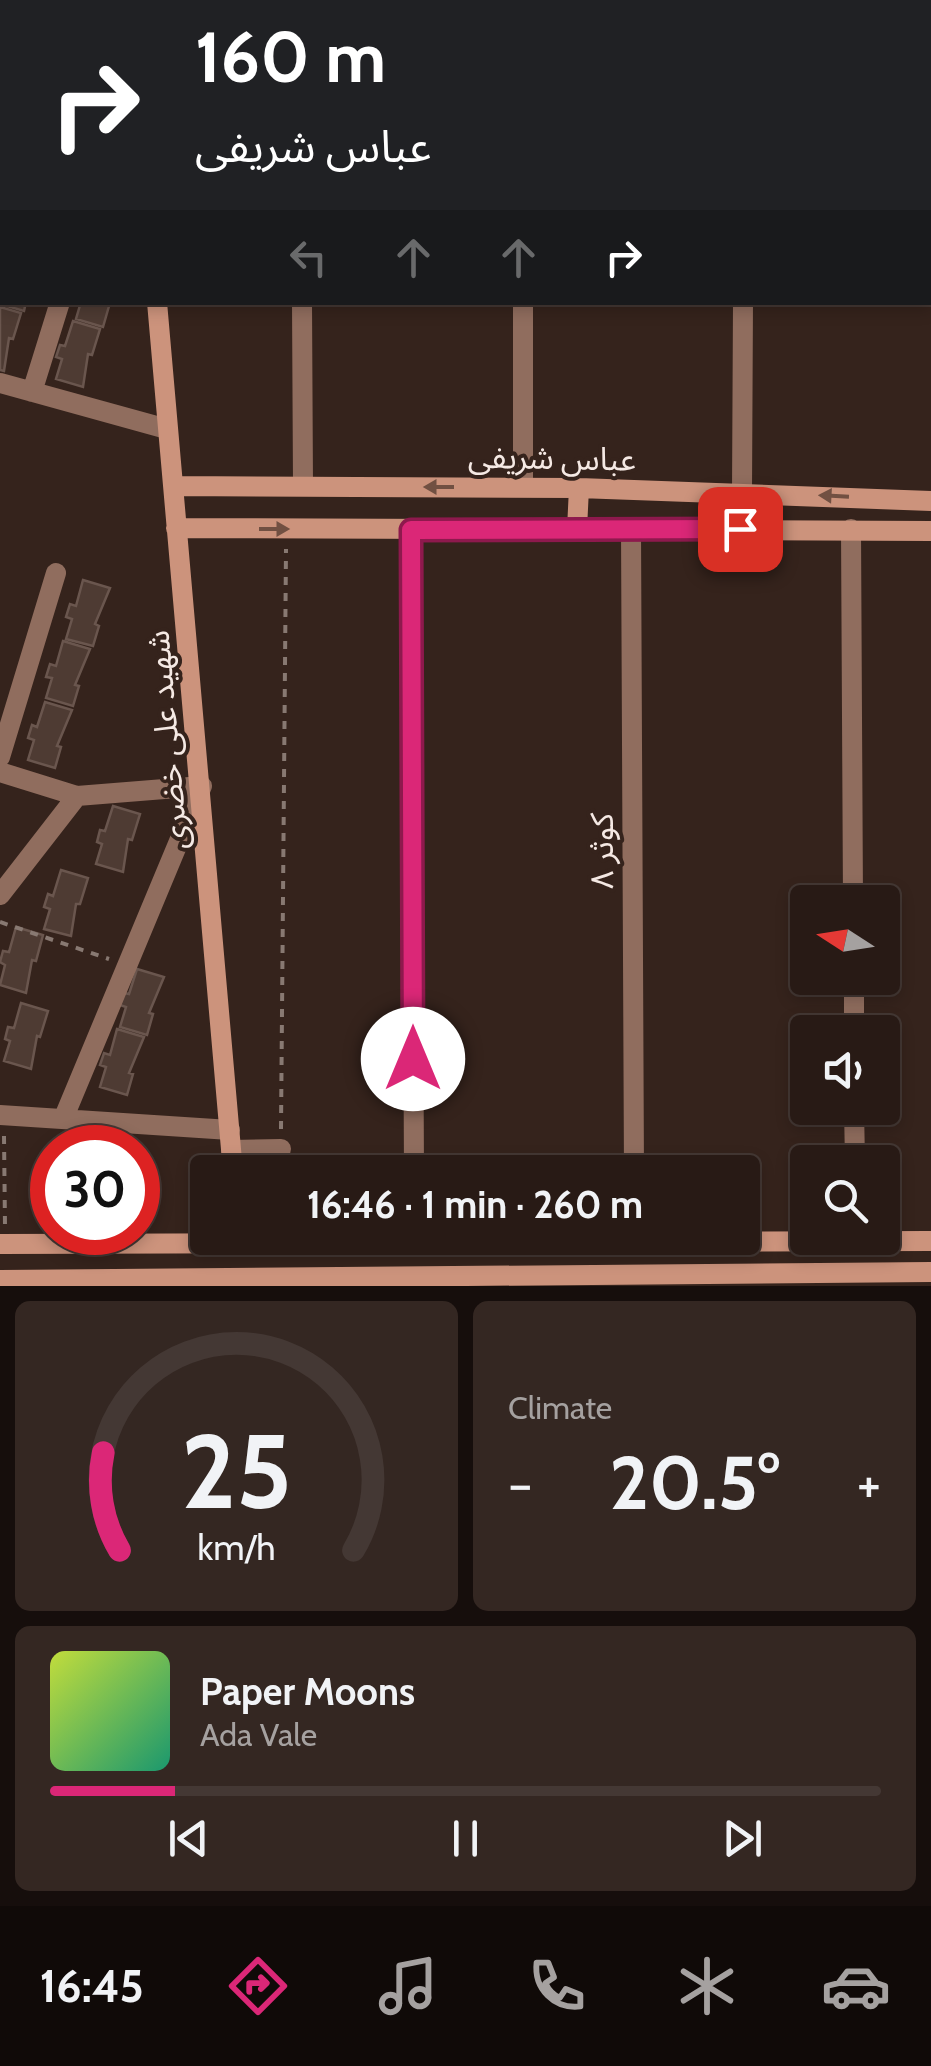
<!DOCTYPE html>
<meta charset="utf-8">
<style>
:root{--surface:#281a15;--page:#342722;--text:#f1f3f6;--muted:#a5a1a0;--line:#443834;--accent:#db2777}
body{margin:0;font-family:Cabin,"Noto Sans Arabic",sans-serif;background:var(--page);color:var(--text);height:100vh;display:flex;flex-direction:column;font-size:38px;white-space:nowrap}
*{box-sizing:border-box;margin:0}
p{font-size:32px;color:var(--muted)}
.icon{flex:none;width:55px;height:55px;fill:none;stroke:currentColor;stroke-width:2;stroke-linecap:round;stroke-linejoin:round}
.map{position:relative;height:1286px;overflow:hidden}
.sheet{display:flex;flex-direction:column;gap:15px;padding:15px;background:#160e0c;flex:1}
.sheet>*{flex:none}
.hud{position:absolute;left:0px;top:0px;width:932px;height:305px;box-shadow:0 5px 15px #0003,0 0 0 2px var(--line);background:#202124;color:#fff;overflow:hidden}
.needle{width:65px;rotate:282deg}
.controls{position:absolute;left:790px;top:885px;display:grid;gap:20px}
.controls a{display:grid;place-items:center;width:110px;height:110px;border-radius:10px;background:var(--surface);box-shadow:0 5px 15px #0003,0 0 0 2px var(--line);font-size:50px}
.speed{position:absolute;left:30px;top:1125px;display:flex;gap:20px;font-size:50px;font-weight:700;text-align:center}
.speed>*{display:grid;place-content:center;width:130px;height:130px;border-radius:50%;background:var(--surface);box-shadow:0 5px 15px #0003,0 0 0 2px var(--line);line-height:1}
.speed .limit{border:15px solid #d22;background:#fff;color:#111}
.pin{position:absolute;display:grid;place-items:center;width:85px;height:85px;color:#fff;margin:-42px;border-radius:20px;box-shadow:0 5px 15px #0006}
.me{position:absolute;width:110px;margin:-55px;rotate:0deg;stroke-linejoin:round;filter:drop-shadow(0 0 8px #0008)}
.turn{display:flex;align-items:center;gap:35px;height:210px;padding:0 30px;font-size:45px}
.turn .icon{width:130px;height:130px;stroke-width:2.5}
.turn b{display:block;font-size:70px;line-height:85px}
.lanes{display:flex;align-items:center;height:95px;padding:0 30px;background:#0003;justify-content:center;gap:50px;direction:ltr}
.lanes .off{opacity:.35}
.big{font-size:75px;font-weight:800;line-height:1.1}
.sheet .widget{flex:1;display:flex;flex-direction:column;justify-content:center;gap:15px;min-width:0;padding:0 35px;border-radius:15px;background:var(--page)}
.sheet .dial{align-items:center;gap:0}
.dial svg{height:260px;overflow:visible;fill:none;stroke:var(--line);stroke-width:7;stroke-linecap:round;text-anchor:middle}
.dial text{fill:var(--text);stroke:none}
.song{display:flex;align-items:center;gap:30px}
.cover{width:120px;height:120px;border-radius:15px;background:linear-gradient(135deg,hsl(70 70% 55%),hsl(160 70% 35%))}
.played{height:10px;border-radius:5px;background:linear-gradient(90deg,var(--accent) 15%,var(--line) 15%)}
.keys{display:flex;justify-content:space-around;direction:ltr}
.heat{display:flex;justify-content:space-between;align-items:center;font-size:55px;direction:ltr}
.sheet .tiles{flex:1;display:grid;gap:15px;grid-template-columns:1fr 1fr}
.widget:last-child{grid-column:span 2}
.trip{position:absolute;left:190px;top:1155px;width:570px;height:100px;border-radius:10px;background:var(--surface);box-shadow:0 5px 15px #0003,0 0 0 2px var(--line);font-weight:800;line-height:100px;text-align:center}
.tabs{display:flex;height:160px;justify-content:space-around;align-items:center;background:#100a08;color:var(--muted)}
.tabs .icon{width:70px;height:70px}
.tabs .current{color:var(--accent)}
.tabs b{font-size:45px;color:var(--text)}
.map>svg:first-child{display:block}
.building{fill:#4e3b33;stroke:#6a564e;stroke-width:2.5}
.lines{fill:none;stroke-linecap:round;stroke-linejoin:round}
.path{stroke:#887972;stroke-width:4;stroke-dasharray:8 8;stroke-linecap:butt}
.street{stroke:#906d5e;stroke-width:20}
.secondary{stroke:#cc937c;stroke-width:20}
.oneway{fill:#715042}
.route-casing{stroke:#8e194d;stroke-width:25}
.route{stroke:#db2777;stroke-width:18}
.labels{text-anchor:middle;stroke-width:8;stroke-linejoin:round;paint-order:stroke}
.street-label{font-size:32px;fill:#f5e9e4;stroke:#35231c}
</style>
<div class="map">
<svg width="931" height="1286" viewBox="0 0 931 1286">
<rect width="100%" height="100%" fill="#35231c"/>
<path class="building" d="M2,284v18h24l-2,9 -24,-7z
M81,302l28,4 -6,21 -27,-8z
M0,307l21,6 -8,26 -4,-1 -5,33 -4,-1z
M73,321l27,8 -8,26 -4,-1 -5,33 -27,-8 6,-20 -6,-2 4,-12 5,1z
M83,580l27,8 -15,36 4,2 -6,20 -27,-7 6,-20 -6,-2 4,-13 6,2z
M63,641l27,8 -15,36 4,1 -6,20 -27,-8 6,-20 -6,-1 4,-13 6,2z
M45,702l27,8 -15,36 4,1 -6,21 -27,-8 6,-20 -6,-2 4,-13 5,2z
M113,806l27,8 -8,26 -4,-1 -5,33 -27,-8 6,-20 -5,-2 3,-12 5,1z
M61,870l27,8 -8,26h-4l-5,32 -27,-7 6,-20 -6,-2 4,-13 5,2z
M16,927l27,8 -7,26 -4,-1 -6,33 -26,-8 5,-20 -5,-3 3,-11 6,1z
M137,969l27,8 -15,36 4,1 -6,21 -27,-8 6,-20 -6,-2 4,-12 5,1z
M21,1003l27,8 -8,26 -3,-1 -6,33 -27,-8 6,-20 -5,-2 3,-12 6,1z
M117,1029l27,8 -15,36 4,1 -6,21 -27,-8 6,-20 -6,-2 4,-12 6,2z"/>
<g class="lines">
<path class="path" d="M0,922l109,37
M281,1129l5,-580
M4,1136l1,90"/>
<path class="street" d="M301,0v2
M522,0v2
M743,2v-2
M0,207l2,1
M302,302l1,184
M523,302v185
M0,383l167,46
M32,392l28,-90
M742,491l1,-189
M631,529l3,643
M851,529l2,373
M411,530l3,642
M0,757l56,-184
M0,772l77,24
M0,895l77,-99 125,-10 -138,331
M854,978v54
M854,1108l1,54
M0,1115l230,15
M231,1150l50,-1"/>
<path class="secondary" d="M137,0v2
M157,302l76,870
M173,486l406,2 352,13
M176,528l755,3
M577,529l2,-41
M0,1244l931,-3
M0,1280l931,-8"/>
</g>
<defs><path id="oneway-solid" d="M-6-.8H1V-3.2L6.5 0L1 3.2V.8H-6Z" transform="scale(2.5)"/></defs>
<g class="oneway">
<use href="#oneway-solid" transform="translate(439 487) rotate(-180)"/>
<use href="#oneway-solid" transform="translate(834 496) rotate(-177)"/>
<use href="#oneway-solid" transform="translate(274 529)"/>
</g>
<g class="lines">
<defs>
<path id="route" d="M413,1059l-2,-529 329,-1"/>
</defs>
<use href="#route" class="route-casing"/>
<use href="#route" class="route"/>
</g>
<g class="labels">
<g class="street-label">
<text transform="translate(552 458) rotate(1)" y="11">عباس شریفی</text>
<text transform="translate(167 740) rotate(-95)" y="11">شهید علی خضری</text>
<text transform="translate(602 851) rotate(-90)" y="11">کوثر ۸</text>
</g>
</g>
</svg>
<div class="controls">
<a><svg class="needle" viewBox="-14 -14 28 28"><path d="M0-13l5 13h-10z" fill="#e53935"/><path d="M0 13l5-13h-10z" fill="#a5a1a0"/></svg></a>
<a><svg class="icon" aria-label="sound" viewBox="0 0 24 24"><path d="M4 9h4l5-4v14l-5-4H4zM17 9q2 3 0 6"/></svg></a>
<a><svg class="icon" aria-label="search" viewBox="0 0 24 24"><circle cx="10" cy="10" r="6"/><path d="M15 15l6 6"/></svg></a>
</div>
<div class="speed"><div class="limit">30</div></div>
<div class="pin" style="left:740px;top:529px;background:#d93025"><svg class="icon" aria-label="arrive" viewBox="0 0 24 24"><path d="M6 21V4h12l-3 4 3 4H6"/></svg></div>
<svg class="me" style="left:413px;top:1059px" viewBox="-20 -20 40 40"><circle r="19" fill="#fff"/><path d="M0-13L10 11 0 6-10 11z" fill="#db2777"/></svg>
<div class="trip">16:46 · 1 min · 260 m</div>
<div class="hud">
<div class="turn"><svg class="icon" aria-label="right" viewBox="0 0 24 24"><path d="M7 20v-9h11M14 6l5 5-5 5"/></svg><div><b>160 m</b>عباس شریفی</div></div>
<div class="lanes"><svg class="icon off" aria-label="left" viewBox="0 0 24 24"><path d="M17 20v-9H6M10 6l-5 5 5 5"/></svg><svg class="icon off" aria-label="ahead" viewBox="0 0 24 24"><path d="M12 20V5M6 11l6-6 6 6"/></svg><svg class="icon off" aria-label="ahead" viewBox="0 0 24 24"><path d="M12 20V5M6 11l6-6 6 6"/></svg><svg class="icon" aria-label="right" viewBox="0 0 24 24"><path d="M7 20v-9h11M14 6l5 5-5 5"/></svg></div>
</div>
</div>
<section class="sheet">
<div class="tiles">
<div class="widget dial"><svg viewBox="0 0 100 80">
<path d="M14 69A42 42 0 1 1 86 69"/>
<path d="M14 69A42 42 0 0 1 9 39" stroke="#db2777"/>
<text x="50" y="56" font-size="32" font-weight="700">25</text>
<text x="50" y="72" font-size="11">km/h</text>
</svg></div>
<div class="widget"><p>Climate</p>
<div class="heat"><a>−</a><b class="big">20.5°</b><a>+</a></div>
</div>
<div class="widget">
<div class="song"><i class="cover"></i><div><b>Paper Moons</b><p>Ada Vale</p></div></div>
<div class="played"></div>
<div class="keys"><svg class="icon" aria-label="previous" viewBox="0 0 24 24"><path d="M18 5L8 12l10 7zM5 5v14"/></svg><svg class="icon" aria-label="pause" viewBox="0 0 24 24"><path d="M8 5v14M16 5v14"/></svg><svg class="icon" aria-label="next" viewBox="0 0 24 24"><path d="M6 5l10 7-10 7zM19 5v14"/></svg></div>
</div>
</div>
</section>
<nav class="tabs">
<b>16:45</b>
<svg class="icon current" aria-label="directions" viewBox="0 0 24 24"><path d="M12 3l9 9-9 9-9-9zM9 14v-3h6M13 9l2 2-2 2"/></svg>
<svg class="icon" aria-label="music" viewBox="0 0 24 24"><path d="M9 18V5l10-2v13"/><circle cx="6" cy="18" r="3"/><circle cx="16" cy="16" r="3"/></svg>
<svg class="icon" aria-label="phone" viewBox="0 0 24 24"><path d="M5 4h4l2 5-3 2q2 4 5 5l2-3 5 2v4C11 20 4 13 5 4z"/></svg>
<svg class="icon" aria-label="climate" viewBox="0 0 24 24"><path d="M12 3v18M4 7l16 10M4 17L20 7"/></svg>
<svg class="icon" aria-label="car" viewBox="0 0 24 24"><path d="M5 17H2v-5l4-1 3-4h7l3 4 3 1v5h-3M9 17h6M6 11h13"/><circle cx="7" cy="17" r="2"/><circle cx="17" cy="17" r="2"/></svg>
</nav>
